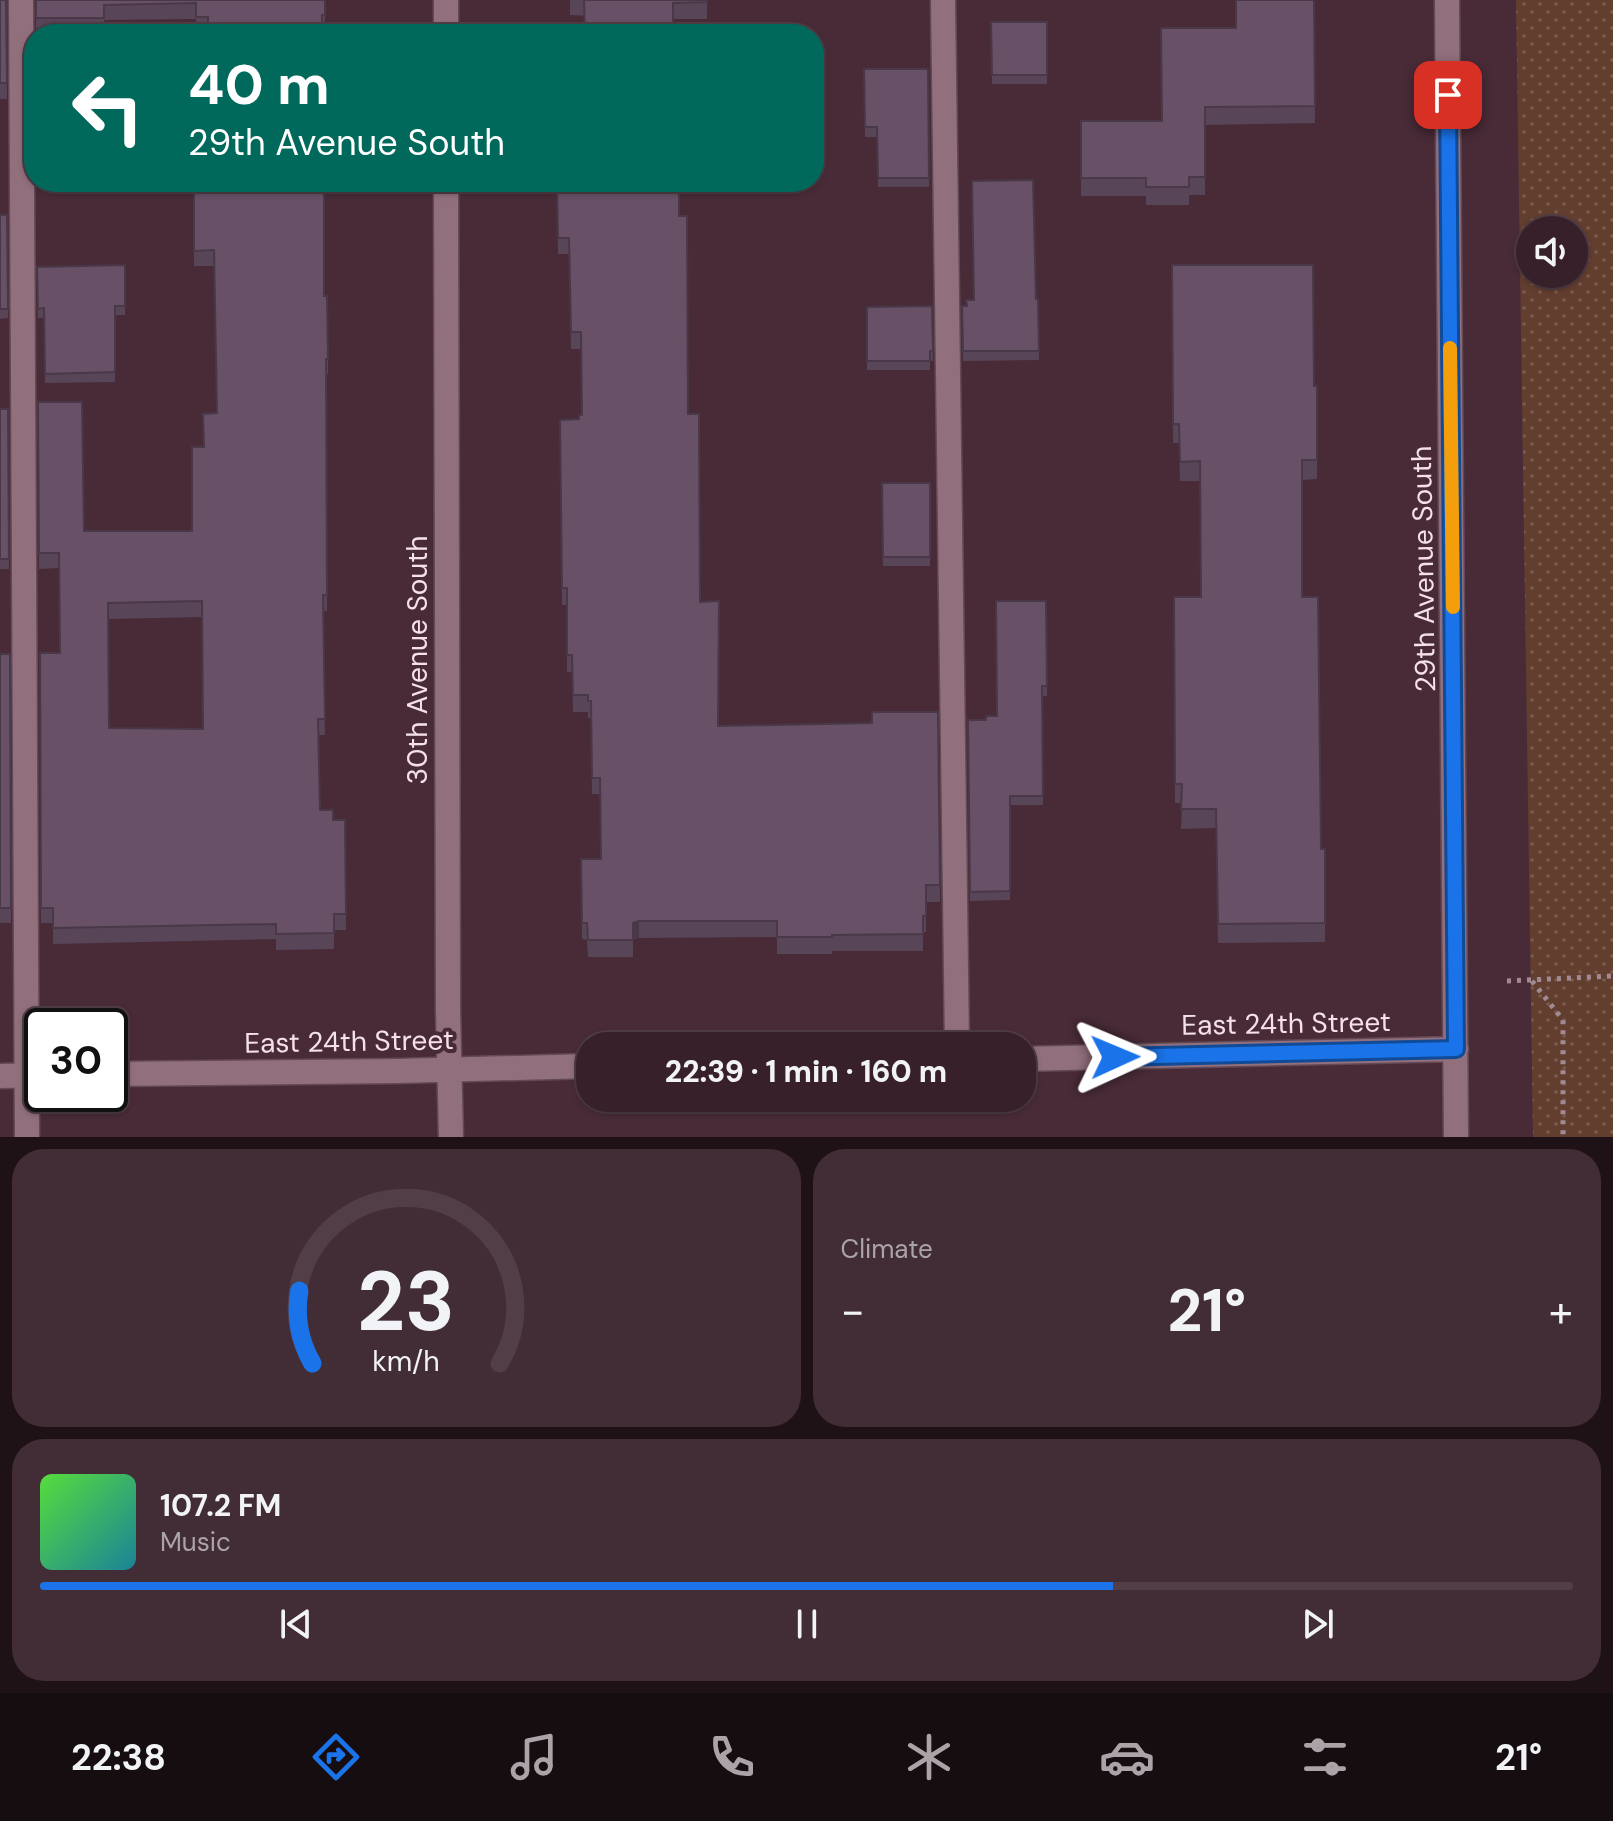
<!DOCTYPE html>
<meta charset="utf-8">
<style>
:root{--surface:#37202a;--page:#422d36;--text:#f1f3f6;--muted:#aaa3a8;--line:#513e47;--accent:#1a73e8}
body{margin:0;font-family:"DM Sans",sans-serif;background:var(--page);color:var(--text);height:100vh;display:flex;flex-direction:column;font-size:30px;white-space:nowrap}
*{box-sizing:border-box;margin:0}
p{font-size:26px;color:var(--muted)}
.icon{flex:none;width:44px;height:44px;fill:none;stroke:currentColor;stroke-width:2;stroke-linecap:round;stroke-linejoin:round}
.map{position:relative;height:1137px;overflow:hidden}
.side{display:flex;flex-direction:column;gap:12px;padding:12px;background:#1e1217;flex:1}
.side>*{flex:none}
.banner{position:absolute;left:24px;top:24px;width:800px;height:168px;border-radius:32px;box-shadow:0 2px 6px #0004,0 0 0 2px var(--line);background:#00695c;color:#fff;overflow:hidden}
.buttons{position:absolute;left:1516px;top:216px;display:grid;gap:16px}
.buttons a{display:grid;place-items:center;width:72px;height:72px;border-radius:50%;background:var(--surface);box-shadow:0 2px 6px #0004,0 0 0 2px var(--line);font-size:40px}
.speed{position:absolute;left:24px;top:1008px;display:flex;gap:16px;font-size:40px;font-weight:700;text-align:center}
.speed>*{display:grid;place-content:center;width:104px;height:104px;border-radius:50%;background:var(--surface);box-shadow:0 2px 6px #0004,0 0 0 2px var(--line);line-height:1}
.speed .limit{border:4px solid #111;border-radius:12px;background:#fff;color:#111}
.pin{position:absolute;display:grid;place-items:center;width:68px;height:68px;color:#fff;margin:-34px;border-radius:16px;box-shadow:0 4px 12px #0006}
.me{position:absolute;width:88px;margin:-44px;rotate:89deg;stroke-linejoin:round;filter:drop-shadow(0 0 6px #0008)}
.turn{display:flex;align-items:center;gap:28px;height:168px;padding:0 32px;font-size:36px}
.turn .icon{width:104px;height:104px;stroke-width:2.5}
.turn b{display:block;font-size:56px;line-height:68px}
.big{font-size:60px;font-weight:800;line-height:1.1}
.side .card{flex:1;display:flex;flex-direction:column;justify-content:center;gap:12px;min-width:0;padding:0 28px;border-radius:32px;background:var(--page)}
.side .dial{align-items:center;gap:0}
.dial svg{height:208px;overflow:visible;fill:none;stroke:var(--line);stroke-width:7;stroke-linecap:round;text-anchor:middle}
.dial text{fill:var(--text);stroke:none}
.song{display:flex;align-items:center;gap:24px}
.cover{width:96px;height:96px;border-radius:12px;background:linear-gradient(135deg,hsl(110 70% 55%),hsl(190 70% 35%))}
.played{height:8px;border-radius:4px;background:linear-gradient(90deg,var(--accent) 70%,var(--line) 70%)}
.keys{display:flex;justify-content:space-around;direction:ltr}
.heat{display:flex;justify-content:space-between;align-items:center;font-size:44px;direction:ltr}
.side .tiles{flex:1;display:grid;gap:12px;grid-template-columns:1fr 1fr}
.card:last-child{grid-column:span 2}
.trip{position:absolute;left:576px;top:1032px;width:460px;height:80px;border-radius:32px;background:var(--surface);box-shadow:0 2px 6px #0004,0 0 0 2px var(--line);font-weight:800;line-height:80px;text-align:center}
.tab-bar{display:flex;height:128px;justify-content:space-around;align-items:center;background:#160d11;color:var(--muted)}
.tab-bar .icon{width:56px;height:56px}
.tab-bar .current{color:var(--accent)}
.tab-bar b{font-size:36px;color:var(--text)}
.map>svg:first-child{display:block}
.park{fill:url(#park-dots);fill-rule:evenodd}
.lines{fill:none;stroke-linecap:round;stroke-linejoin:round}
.minor-casing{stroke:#624953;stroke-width:27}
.path{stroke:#a28a94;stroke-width:5;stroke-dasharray:4 6;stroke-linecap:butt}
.minor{stroke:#916f7c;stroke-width:24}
.wall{fill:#594558;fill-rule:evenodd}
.shaded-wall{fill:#493847}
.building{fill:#685066;stroke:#493847;stroke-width:2;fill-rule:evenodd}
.route-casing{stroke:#114b97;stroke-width:20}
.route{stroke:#1a73e8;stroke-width:14}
.slow{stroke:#f59e0b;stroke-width:14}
.labels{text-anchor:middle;stroke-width:8;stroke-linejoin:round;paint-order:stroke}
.street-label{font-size:28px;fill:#f5e1e8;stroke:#492b38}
</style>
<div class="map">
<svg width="1613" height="1137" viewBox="0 0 1613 1137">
<defs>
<pattern id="park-dots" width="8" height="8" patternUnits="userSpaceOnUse" patternTransform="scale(2)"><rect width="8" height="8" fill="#623e2f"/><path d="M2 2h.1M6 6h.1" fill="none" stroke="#795a4d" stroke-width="1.8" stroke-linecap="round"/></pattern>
</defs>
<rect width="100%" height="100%" fill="#492b38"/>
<path class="park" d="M1516,0h97v1137h-80zM1530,230h44v44h-44z"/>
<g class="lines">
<defs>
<path id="minor" d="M21,0l6,1137
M446,0v34
M943,0l14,1046
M1447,0l9,1137
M446,182l2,827 3,128
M1022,1059l434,-10
M110,1074l288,-3 192,-5
M0,1076l40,-1"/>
</defs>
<use href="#minor" class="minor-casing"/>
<path class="path" d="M1507,981l106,-5
M1532,981l31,39v117"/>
<use href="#minor" class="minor"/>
</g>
<path class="wall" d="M0,0h6l1,99h-7z
M36,0h289v31l-129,1v-13l-92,1v14h-68z
M570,0h137v19h-34l-103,-4z
M1314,0l1,123 -110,2v70h-16v10h-43v-9h-65v-75h81l74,-93z
M991,22h56v62h-55z
M864,69h64l1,118h-51l-1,-50h-12z
M194,182l130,114 4,63v15h-2l1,237h-4l2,124h-6l1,75 13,10h12l1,110h-12v19l-58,1v-11l-223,5v-21h-12l-1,-270h19v-85l-20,1 -1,-167 46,129h108l12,-84 13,-34 -3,-147h-20zM202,617l1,112 -94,-1 -1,-109z
M557,182l122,34 9,198 12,188 18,124 154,-3 66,-11 2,190h-14v30h-3v19h-91v3h-55v-17l-138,1 -6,1v18h-45l-1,-17 -5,-1 -1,-80h20l-1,-65h-8l-1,-76h-3v-6h-15l-1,-40h-5v-67h-5l-2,-185 19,-1 3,-4 -1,-66h-10l-2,-95h-11z
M0,215h7l1,103 -8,1z
M125,265v50h-10v67l-70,1 -1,-65h-6l-1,-51z
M1172,265l142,121h3v93l-15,1v117l19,252h4v93l-107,1 -2,-115 -35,1 1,-26h-7l-1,-206h26v-116h-20l-1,-38h-6z
M1038,299l1,61 -76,1 -1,-55z
M932,306l1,55h-3v9h-63v-63z
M0,409h8l1,160h-9z
M882,483h48v83h-47z
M1046,601l1,95h-5l1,109h-33v95l-40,1 -2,-181h18l11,-4z
M0,654h10l1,269h-11z"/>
<path class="shaded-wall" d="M639,921v17l-6,1v-16z"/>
<path class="building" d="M0,0h6l1,83h-7z
M36,0h289v15h-3v19h-114v-17h-12v-14l-92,2v13h-68z
M584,0h123v2l-34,1v31h-88z
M1236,0h78l1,106 -110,1v70h-16v10h-43v-9h-65v-57h81l-1,-93h75z
M991,22h56v53h-55z
M864,69h64l1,109h-51l-1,-51h-12z
M1033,180l3,119h2l1,52h-76l-1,-45h5l-1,-6h8l-2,-119z
M194,182h128v6h2v108h3l1,63h-2l1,236h-4l2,124h-7l2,91h13v10h12l1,94h-12v19l-58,1v-10l-223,4v-20h-12l-1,-255h20l-1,-100h-20l-1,-151h44l2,129h108v-84h12l-1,-33 14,-1 -3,-163 -20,1zM202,601l1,128 -94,-1 -1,-125z
M557,182h119v2h3v32h8l1,198h11l1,188 19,-1 -1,125 154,-3v-11h66l2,173h-14v31h-3v18l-91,1v2h-55v-16h-138l-6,2v17h-45l-1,-17h-5l-1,-64h20l-1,-81h-8l-1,-77h-3v-6h-15l-1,-40h-5v-67h-5l-2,-168 19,-1v-4h3l-1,-83h-10l-2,-94h-11z
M0,215h7l1,94h-8z
M125,265v41h-10v66l-70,2 -1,-66 -6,1 -1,-42z
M1172,265h141l1,121h3v74h-15v137h16l3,252h4v74l-107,1 -2,-115h-35l1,-25h-7l-1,-187h27l-1,-136 -20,1 -1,-38h-6z
M932,306l1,45h-3v10h-63v-54z
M0,409h8l1,150h-9z
M882,483h48v74h-47z
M996,601h50l1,85h-5l1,110h-33v95l-40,1 -2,-172h18v-4h11z
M0,654h10l1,254h-11z"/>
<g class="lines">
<defs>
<path id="route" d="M1115,1057l341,-8 -8,-954"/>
</defs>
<use href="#route" class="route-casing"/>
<use href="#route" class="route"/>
<path class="slow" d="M1450,348l3,259"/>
</g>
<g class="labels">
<g class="street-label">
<text transform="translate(1423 569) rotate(-91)" y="10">29th Avenue South</text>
<text transform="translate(417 660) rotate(-90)" y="10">30th Avenue South</text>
<text transform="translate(1286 1023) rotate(-1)" y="10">East 24th Street</text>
<text transform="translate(349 1041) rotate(-1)" y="10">East 24th Street</text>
</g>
</g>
</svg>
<div class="buttons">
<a><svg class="icon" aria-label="sound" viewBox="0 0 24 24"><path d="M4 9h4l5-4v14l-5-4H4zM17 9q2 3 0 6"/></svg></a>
</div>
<div class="speed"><div class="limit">30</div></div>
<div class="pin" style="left:1448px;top:95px;background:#d93025"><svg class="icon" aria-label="arrive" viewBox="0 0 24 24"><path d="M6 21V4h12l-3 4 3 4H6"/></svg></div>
<svg class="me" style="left:1115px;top:1057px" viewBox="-20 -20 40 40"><path d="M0-17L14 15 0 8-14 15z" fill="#1a73e8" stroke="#fff" stroke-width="4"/></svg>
<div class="trip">22:39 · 1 min · 160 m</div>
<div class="banner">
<div class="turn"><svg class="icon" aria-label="left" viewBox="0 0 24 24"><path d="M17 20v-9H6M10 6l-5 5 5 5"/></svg><div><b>40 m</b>29th Avenue South</div></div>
</div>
</div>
<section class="side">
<div class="tiles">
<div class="card dial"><svg viewBox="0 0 100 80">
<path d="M14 69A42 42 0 1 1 86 69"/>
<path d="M14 69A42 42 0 0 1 9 41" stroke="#1a73e8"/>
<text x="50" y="56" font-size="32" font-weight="700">23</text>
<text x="50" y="72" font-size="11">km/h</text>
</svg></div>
<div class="card"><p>Climate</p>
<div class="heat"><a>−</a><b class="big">21°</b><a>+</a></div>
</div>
<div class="card">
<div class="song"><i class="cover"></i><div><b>107.2 FM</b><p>Music</p></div></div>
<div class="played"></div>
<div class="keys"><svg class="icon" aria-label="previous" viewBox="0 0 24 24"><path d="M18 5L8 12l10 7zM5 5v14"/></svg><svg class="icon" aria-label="pause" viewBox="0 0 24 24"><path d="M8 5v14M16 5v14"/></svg><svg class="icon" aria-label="next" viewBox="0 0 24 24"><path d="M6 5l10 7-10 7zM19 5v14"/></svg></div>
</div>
</div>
</section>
<nav class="tab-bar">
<b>22:38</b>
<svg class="icon current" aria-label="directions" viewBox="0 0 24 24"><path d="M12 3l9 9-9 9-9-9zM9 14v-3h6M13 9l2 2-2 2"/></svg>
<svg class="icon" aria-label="music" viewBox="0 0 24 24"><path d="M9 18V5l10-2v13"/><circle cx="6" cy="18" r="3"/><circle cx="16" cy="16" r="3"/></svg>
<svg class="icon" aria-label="phone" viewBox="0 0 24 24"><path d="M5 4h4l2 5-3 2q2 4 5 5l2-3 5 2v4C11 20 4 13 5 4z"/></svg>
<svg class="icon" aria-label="climate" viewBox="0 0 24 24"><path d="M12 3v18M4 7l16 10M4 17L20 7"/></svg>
<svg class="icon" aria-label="car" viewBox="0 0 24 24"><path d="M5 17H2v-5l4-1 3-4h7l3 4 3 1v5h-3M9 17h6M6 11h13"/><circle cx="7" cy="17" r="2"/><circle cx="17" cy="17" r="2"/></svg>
<svg class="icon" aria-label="filters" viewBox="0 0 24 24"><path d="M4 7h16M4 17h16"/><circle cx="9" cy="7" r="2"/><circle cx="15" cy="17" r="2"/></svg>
<b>21°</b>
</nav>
